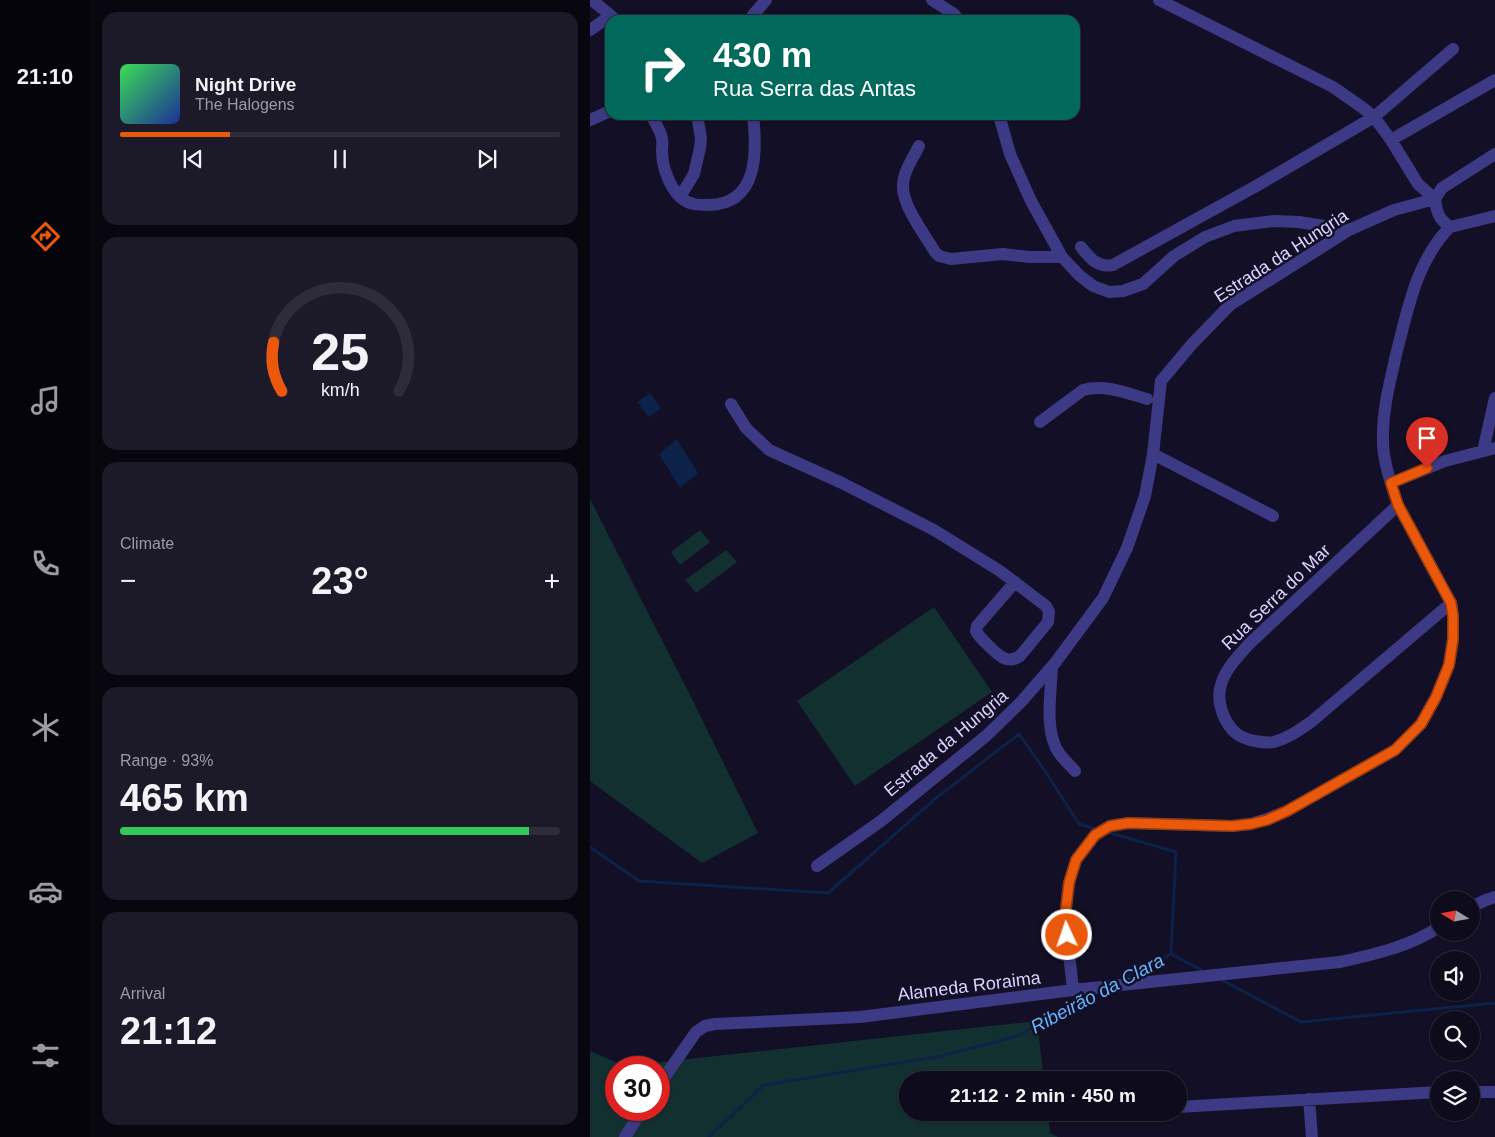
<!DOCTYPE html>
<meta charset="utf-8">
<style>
:root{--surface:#0e0b1c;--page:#1c1929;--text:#f1f3f6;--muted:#9b9ba3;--line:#2e2b3b;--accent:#ea580c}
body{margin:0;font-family:Arial,sans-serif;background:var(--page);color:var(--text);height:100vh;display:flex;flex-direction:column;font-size:19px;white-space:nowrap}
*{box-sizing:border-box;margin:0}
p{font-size:16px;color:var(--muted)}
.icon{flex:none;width:28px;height:28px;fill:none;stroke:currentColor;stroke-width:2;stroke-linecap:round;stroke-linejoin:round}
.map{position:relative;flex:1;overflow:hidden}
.side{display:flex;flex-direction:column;gap:12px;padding:12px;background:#08060f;width:500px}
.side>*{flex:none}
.banner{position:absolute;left:15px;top:15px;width:475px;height:105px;border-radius:15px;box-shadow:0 1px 4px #0004,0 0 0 1px var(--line);background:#00695c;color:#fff;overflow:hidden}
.needle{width:32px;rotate:281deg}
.buttons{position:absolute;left:840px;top:891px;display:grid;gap:10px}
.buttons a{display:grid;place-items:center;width:50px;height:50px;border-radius:50%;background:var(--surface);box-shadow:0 1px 4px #0004,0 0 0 1px var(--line);font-size:25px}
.speed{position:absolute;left:15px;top:1056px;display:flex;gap:10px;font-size:25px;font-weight:700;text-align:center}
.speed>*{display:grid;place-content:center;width:65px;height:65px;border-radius:50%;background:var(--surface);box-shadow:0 1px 4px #0004,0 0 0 1px var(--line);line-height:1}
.speed .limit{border:8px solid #d22;background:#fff;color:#111}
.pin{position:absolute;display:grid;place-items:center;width:42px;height:42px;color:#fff;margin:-51px -21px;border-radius:50% 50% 50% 0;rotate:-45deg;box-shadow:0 0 5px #0007}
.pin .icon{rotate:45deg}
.me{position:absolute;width:55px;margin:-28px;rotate:357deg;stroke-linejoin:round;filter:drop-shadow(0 0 4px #0008)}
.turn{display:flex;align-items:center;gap:18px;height:105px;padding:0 25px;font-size:22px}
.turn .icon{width:65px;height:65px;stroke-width:2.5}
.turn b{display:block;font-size:35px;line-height:42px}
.big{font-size:38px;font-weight:800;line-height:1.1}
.side .widget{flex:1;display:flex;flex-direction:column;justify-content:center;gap:8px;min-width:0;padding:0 18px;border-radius:15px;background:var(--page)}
.side .dial{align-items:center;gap:0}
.dial svg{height:130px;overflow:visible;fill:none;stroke:var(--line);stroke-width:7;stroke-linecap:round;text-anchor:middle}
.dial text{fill:var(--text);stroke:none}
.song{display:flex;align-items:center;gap:15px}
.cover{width:60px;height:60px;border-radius:8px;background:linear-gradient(135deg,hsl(130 70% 55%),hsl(230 70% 35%))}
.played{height:5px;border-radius:2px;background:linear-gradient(90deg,var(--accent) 25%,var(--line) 25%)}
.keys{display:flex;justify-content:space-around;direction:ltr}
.heat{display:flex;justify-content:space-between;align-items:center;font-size:28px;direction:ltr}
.charge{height:8px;border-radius:4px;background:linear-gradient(90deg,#34c759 93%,var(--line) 0)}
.trip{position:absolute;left:309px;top:1071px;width:288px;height:50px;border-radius:25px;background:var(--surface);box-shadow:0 1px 4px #0004,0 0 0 1px var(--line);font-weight:800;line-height:50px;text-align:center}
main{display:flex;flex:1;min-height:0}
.tabs{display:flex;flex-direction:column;width:90px;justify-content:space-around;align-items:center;background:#06040b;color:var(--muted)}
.tabs .icon{width:35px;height:35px}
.tabs .on{color:var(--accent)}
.tabs b{font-size:22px;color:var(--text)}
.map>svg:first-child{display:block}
.green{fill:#12302f;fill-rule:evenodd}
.water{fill:#0c2248}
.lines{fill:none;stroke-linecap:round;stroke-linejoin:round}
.stream{stroke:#0c2248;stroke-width:3}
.minor{stroke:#3d3a85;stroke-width:12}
.route-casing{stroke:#983908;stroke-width:12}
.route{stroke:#ea580c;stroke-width:9}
.labels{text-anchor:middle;stroke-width:5;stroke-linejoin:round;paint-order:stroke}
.street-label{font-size:18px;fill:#d9d4ff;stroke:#130f26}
.water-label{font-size:19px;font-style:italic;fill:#62b6ff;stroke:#130f26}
</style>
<main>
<nav class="tabs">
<b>21:10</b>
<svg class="icon on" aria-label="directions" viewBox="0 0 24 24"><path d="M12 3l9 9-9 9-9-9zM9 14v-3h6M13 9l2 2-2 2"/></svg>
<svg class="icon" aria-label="music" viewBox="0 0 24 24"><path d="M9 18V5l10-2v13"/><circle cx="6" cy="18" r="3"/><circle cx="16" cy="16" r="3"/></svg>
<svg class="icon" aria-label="phone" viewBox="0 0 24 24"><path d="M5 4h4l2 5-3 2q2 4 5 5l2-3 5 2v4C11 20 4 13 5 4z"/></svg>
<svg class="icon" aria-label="climate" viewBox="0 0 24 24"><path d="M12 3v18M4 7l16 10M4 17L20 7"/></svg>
<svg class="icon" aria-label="car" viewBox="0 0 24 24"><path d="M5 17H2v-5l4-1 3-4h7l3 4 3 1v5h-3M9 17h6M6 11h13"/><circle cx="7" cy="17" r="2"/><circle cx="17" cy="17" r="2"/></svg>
<svg class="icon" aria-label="filters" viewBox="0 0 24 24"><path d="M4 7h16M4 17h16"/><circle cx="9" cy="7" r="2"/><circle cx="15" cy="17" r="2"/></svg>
</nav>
<section class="side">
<div class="widget">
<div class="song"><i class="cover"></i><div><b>Night Drive</b><p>The Halogens</p></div></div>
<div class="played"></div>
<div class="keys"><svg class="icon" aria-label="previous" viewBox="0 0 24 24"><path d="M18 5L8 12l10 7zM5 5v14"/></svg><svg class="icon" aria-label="pause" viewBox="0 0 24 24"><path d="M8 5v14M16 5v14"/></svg><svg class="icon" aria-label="next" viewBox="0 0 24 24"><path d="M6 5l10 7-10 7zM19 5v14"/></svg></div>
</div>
<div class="widget dial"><svg viewBox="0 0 100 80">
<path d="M14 69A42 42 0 1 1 86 69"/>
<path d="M14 69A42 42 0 0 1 9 39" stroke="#ea580c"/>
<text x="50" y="56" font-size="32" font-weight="700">25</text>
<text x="50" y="72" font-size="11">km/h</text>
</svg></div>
<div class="widget"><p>Climate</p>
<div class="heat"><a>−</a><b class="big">23°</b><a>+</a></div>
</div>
<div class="widget"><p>Range · 93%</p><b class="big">465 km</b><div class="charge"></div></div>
<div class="widget"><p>Arrival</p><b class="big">21:12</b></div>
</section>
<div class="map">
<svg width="905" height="1137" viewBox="0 0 905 1137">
<rect width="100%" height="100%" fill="#130f26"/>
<path class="green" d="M0,499l101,198 67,136 -56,30 -112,-82z
M110,530l10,12 -30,23 -9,-13z
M136,550l11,12 -41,31 -11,-13z
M344,607l58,85 -137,94 -58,-85z
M447,1021l7,59h-136v32l140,1 2,20 8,4h-468v-86l35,15zM26,1068h43v42h-43z"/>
<path class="water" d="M60,393l11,15 -12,9 -12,-15z
M87,439l21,34 -18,15 -21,-34z"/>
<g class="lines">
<path class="stream" d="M517,832l69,20 -5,102
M0,847l49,34 189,12 108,-95 83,-64 26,37 34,53 17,5
M630,979l81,43 194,-19
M532,980l49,-26 34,18
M119,1137l55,-52 178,-29 75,-20 82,-44"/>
<path class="minor" d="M2,0l24,20
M342,0l22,14 5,6
M569,0l174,87 30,21 11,9 17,23 27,44 17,15
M162,20l1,-5 13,-15
M0,30l20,-14
M61,115c4,7 10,16 11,24 1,4 0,8 0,12 0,15 7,35 18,46 9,8 18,8 29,8 50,-1 48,-54 44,-90
M409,115l11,39 21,47 31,56 17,18 14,11 16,6 14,-1 20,-7 31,-28 31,-19 29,-11 40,-5 25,1 50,8
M0,120l20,-9
M801,140l104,-60
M329,146c-6,12 -16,26 -16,40 -1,19 22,49 32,66l4,4 12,3 52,-5 27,3h32
M90,197l14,-23 6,-26 1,-10 -4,-23
M860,227c-12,-9 -13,-14 -15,-28l7,-11 53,-34
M860,227l45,-11
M491,247c9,11 16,21 32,18l145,-80 116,-68 79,-68
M141,404l15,24 23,22 73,33 92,47 66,41 46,35 3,6 -1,10 -28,34c-13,9 -22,-1 -31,-10 -4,-4 -10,-9 -13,-15l1,-5 38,-44
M450,422l43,-32c22,-6 43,3 64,9
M893,451l12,-53
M563,454l120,62
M801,483l54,-22 50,-13
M808,505l-149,139c-12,14 -26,27 -29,45 -3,15 5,36 17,45 7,6 28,10 37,8 15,-4 25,-12 37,-20l140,-119
M462,667c-1,26 -8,65 7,86 5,7 11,12 16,18
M227,866l64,-45 105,-85 35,-34 34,-39 48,-65 24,-50 18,-52 8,-42 8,-73 31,-37 38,-39 119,-75 45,-20 41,-11
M881,907l15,-7 9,-3
M483,990l-8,-73 4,-34 7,-23 19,-25 15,-9 19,-3 103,3 19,-2 16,-5 20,-8 108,-61 26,-26 15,-27 13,-32 4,-26v-23l-2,-13 -53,-98c-6,-17 -15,-46 -15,-63 -1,-31 7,-61 14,-91 11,-43 20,-91 53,-124
M69,1085l37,-53 9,-6 10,-2 145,-7 213,-27 267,-28c35,-8 69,-15 99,-35
M881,1092h24
M719,1099l3,38
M588,1107l261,-15
M35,1137l17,-27"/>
</g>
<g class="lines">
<defs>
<path id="route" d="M477,935l-2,-18 4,-34 7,-23 19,-25 15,-9 18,-3 104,3 19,-2 16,-4 20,-9 108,-61 26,-26 15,-27 13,-32 4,-26v-23l-2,-13 -53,-98 -7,-22 36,-15"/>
</defs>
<use href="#route" class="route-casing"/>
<use href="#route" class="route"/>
</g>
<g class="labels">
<g class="street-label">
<text transform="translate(691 256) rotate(-33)" y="6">Estrada da Hungria</text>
<text transform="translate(686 597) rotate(-44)" y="6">Rua Serra do Mar</text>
<text transform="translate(356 743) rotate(-40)" y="6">Estrada da Hungria</text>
<text transform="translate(379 986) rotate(-7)" y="6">Alameda Roraima</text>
</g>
<g class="water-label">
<text transform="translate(507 993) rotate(-28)" y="7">Ribeirão da Clara</text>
</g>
</g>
</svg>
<div class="buttons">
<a><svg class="needle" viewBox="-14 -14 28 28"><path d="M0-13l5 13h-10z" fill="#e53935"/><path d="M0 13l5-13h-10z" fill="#9b9ba3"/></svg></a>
<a><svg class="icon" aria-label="sound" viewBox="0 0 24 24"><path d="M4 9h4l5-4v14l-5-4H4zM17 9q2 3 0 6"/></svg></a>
<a><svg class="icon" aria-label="search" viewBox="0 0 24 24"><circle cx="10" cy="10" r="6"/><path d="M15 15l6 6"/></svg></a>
<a><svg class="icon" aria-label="layers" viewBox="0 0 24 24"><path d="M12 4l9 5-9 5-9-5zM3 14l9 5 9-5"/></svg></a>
</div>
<div class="speed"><div class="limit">30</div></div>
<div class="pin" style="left:837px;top:468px;background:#d93025"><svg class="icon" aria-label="arrive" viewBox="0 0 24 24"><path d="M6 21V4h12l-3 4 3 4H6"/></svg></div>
<svg class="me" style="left:477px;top:935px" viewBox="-20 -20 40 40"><circle r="17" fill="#ea580c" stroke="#fff" stroke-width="3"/><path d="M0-11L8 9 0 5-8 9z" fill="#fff"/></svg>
<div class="trip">21:12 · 2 min · 450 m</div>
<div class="banner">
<div class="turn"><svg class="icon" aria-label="right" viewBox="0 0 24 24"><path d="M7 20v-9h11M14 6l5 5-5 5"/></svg><div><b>430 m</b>Rua Serra das Antas</div></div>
</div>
</div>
</main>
